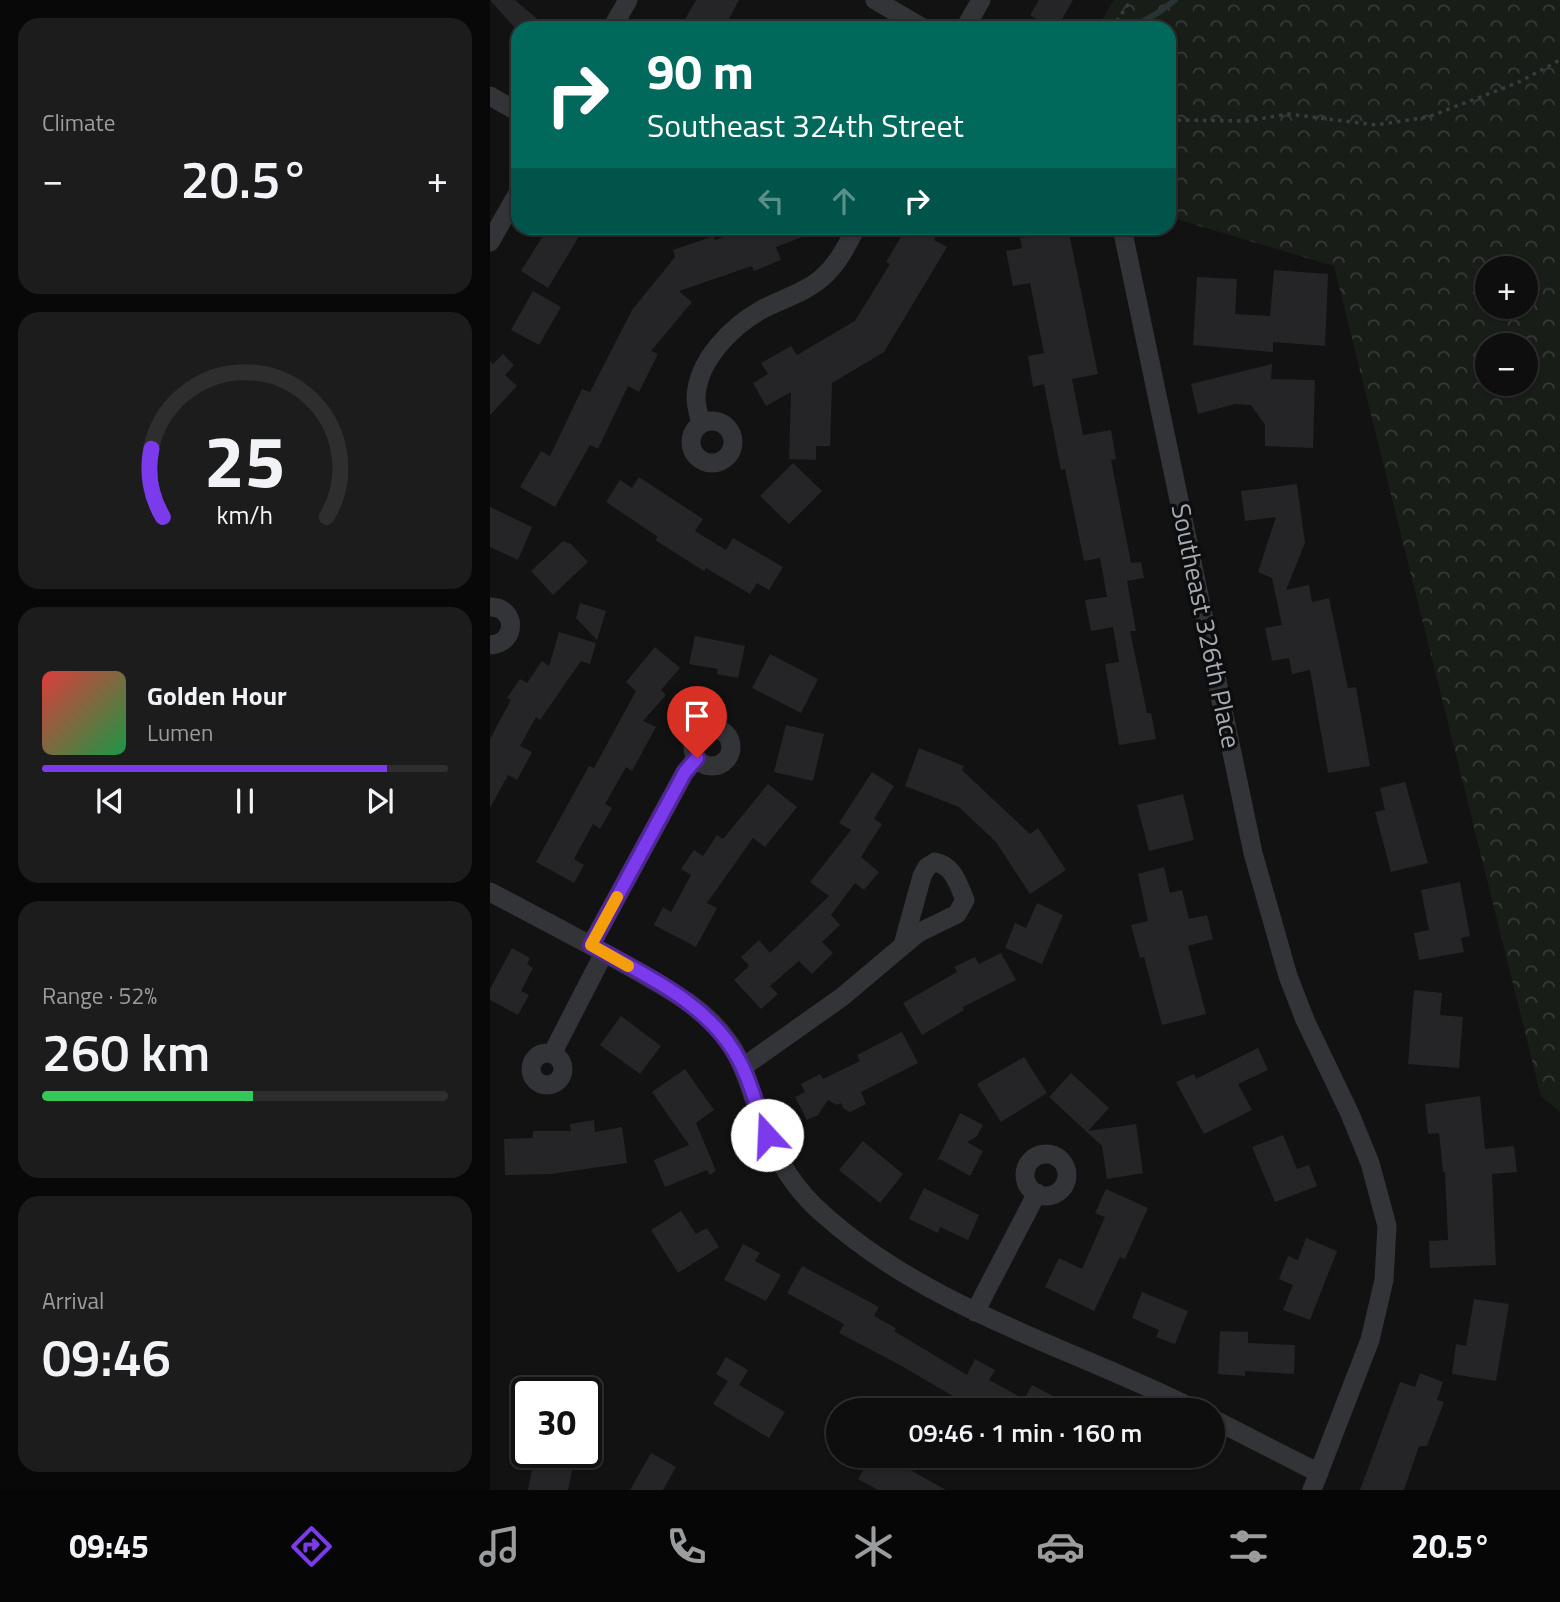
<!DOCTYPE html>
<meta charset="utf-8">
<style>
:root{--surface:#0e0e0e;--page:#1c1c1c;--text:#f1f3f6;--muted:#9b9c9e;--line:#2e2e2e;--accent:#7c3aed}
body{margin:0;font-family:"Titillium Web",sans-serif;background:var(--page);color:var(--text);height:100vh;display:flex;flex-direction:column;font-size:26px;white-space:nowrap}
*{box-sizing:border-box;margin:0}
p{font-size:23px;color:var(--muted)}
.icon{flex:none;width:38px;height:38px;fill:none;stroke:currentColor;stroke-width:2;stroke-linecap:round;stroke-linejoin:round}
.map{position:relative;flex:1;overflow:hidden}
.details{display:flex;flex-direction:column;gap:18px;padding:18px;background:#080808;width:490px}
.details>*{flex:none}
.hud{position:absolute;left:21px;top:21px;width:665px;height:214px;border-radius:21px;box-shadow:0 2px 5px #0004,0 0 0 2px var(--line);background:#00695c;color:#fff;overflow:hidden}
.fabs{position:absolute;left:985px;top:256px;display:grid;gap:14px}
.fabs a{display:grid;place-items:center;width:63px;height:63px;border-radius:50%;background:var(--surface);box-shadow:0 2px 5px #0004,0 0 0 2px var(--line);font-size:35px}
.speed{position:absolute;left:21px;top:1377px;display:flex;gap:14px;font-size:35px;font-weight:700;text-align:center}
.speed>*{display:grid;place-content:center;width:91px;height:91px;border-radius:50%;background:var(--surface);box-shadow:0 2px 5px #0004,0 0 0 2px var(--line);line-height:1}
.speed .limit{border:4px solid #111;border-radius:10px;background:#fff;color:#111}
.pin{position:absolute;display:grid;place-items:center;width:60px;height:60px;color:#fff;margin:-72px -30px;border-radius:50% 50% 50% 0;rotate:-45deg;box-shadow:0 0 7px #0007}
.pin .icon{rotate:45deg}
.me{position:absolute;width:77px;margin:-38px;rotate:340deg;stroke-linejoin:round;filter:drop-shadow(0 0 5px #0008)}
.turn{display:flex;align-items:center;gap:24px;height:147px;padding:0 21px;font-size:32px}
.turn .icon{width:91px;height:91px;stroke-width:2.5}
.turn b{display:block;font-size:49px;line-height:60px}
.lanes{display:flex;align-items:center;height:66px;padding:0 21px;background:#0003;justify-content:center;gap:35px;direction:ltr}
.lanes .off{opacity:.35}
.big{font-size:52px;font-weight:600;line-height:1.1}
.details .card{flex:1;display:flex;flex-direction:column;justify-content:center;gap:10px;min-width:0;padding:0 24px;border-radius:21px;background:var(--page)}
.details .dial{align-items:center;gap:0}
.dial svg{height:182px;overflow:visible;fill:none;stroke:var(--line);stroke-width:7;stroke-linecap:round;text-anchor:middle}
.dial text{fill:var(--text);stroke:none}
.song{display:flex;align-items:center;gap:21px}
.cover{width:84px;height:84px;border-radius:10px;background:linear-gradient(135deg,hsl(0 70% 55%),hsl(140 70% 35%))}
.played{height:7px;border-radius:4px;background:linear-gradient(90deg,var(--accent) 85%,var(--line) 85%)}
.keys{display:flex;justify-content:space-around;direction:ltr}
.heat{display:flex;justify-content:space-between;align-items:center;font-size:38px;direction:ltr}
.charge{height:10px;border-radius:5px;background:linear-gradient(90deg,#34c759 52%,var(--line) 0)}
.trip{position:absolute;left:336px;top:1398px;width:399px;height:70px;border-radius:35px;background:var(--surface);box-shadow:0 2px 5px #0004,0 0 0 2px var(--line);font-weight:600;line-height:70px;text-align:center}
.tabs{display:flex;height:112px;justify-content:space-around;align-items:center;background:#060606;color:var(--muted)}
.tabs .icon{width:49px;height:49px}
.tabs .on{color:var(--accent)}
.tabs b{font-size:32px;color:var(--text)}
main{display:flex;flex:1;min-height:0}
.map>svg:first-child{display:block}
.forest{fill:url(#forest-crowns);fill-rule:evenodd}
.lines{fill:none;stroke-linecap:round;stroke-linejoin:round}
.stream{stroke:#293235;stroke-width:6}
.building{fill:#252527}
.path{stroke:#393b3e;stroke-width:3.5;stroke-dasharray:3.5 5;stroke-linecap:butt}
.street{stroke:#333437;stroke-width:19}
.route-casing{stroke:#51269a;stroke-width:18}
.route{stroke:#7c3aed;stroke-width:12}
.slow{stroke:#f59e0b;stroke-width:12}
.labels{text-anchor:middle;stroke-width:7;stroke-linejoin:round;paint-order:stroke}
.street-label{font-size:26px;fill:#a4abb2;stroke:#0d0d0e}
</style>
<main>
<section class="details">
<div class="card"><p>Climate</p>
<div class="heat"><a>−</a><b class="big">20.5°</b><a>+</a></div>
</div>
<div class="card dial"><svg viewBox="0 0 100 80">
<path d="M14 69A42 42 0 1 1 86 69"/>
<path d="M14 69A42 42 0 0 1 9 39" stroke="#7c3aed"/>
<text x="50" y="56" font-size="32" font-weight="700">25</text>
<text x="50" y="72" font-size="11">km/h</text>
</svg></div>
<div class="card">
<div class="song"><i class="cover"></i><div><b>Golden Hour</b><p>Lumen</p></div></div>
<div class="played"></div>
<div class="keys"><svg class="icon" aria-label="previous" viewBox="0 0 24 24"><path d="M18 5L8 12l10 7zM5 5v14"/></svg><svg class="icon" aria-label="pause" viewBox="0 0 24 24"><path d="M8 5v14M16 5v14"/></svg><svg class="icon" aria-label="next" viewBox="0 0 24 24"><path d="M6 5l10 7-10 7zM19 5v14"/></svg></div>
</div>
<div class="card"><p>Range · 52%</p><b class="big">260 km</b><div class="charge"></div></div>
<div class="card"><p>Arrival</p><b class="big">09:46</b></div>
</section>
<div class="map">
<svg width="1070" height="1490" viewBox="0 0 1070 1490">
<defs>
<pattern id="forest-crowns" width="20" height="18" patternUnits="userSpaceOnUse" patternTransform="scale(1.75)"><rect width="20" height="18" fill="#181d18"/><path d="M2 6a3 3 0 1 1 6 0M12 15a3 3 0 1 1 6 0" fill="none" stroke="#373b37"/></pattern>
</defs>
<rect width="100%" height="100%" fill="#121213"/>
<path class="forest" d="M624,0h446v1112l-19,-16 -207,-830 -165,-49v-189h-72zM998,268h38v38h-38zM998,345h38v38h-38z"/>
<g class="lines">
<path class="stream" d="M641,28l30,-17 14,-11"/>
</g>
<path class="building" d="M0,0h25l33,28h-33z
M206,0h43l-15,28h-44z
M549,0h34l-16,28h-6l-21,-13z
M58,228h36l-36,60 -27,-17z
M257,228l76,1 -47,18 5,13 -27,11 -2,-5 -73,25 13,11 -41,49 7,3 -19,38 -11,-6 -30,63 -8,-4 -35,62 -35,-20 21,-36 9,5 32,-67 8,3 42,-82 43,-53 -2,-7 41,-14 1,4z
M416,228h35l-7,12 13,7 -63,105 -52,31 -2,63h-14v14l-27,-1 2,-67 -25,14 -13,-23 15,-9 -7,-11 30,-17 6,9 58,-34 35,-57 -4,-2z
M551,228h27l30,146 -26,5 11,56 28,-5 5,29 -5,1 20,103 10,-1 3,16 -17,3 9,50h-6l17,82h4l5,26 -37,6 -14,-81 14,-2 -6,-35 -22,4 -6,-31 22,-3 -7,-39 -16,3 -19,-92 -4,1 -17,-86 -11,3 -5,-31 16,-3 -14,-70 -17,3 -7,-35 16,-3 -2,-10 23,-4z
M784,270l54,4 -3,72 -52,-4v10l-80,-7 4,-68 40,2 -2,35 35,2z
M43,291l28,16 -22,38 -28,-15z
M13,354l11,11 -9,10 12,11 -27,29v-54l3,3z
M782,364l-1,15 44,1 -2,68 -48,-2v-21l-14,-20 -16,-1 -37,10 -7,-30z
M303,463l29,28 -33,33 -29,-28z
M149,477l64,42 -8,12 31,19 7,-12 50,29 -14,23 -12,-7 -7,11 -44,-26 -2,3 -49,-31 3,-3 -52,-35 14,-22 12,8z
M807,484l8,59 -19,47 23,-5 3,17 17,-4 19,90 8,-1 14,79 -42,7 -18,-103 -18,4 -3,-16 -17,3 -7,-33 17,-3 -10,-47 -14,-6 18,-55 -31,4 -4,-30z
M0,507l42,20 -14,33 -28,-13z
M73,541l8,3 17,18 -35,33 -22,-24z
M90,603l26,8 -9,29 -21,-22z
M69,632l37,11 -6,21 -9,-3 -41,59 -4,-3 -16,29 12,6 -15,28 -9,-5 -18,33v-69l21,-39 -4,-2 13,-19 7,4 15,-22 7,5z
M205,636l50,10 -7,32 -21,-4 1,-5 -29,-5z
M165,647l25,21 -19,22 5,5 -23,26 13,6 -24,44 -6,-4 -21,37 7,4 -12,21 -7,-5 -19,35 10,6 -10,18 -38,-21 53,-96 5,2 42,-77 -10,-9z
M280,654l48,25 -17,34 -49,-25z
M296,725l38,9 -11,47 -39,-9z
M429,748l45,18 -2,4 68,64 8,-6 28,42 -36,24 -34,-52 -37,-35 -54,-21z
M382,772l22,14 -20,33 8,5 -21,33 18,15 -15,18 -9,-7 -24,32 9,10 -18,17 11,11 -21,21 -13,-13 -29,25 8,8 -17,15 -27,-29 15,-14 -8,-9 18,-17 11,13 59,-57 -19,-14 41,-52 -12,-7z
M915,782l23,81 -37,9 -16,-60 10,-2 -5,-22z
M278,784l29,23 -32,40 -12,-9 -46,65 10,5 -21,39 -42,-22 9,-18 8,5 20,-37 -10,-6 13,-19 9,6 14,-21 6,4z
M693,794l11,46 -45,11 -12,-46z
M674,867l6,26 12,-3 7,29 18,-4 6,24 -25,7 18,68 -44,11 -18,-68 -4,1 -9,-33 17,-4 -10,-47z
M970,882l10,54 -9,2 3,14 -45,8 -5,-27 15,-3 -8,-40z
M547,903l26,12 -21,49 -37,-16 10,-25 11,5z
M22,948l18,10 -3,6 6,4 -12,23 8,4 -11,20 -28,-15v-11z
M511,953l15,27 -53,27 1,3 -42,25 -19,-32 54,-31 -3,-5 21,-10 4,7z
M924,990l28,3 -2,22 23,2 -4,51 -51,-4z
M131,1016l40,30 -21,28 -40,-29z
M412,1032l16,31 -57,29 5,12 -16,8 -7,-4 -2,-5 -4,2 -9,-5 -10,15 -11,5 -12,-23 10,-5 -4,-8 19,-10 3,5 37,-18 -3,-6z
M768,1048l10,22 -30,14 14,26 -48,24 -28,-52 18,-8 2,5z
M534,1057l23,36 -46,29 -24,-38z
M195,1069l29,41 -18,13 20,48 -6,4 -3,-5 -42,17 -11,-27 35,-15 -37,-53z
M581,1073l38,35 -21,23 48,-7 7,49 -36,6 -5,-33 -53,-49z
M990,1096l5,53 29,-3 3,26 -25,2 4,91 -66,3 -1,-27 19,-1 -3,-68h-2l-4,-39 -11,1 -3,-30z
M470,1113l23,12 -6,11 -10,6 16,9 -13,25 -30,-17 -3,2z
M104,1120l1,12 27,-5 5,36 -76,11 -46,1 -1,-36 29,-1v-7h38l-1,-7z
M793,1135l14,34 12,-4 8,21 -42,16 -23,-55z
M373,1141l40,33 -23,29 -41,-33z
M434,1188l55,27 -11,25 -28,-13 -2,6 -29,-14z
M616,1189l42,19 -23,51 -5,-2 -26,54 -49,-24 14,-29 23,11 23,-52 -10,-4z
M191,1211l15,23 11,-6 12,19 -41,26 -27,-43z
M816,1238l31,13 -27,69 -27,-10 10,-25 -14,-6 9,-23 10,4z
M253,1244l17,9 -5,8 26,14 -15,26 -42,-21z
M312,1266l77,41 -5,9 22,12 -2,3 73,44 8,-16 20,11 -6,10 35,19 8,-14 48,25h-103l-79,-46 -59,-31 5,-9 -57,-31z
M652,1292l46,19 -13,33 -19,-7 3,-7 -27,-12z
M984,1299l35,5 -13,77 -44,-7 4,-30 10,2z
M730,1331l28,1v11l47,2 -1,29 -49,-3v5l-27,-2z
M236,1357l22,13 -9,15 46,27 -16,26 -56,-34 15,-23 -12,-7z
M930,1373l23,9 -6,18 7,2 -17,44h-8l-15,44h-44l40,-108 15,5z
M161,1453l25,14 -13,23h-33z
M350,1456h71l-6,11 41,23h-68l-20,-11 6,-10z
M44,1458l39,8 -5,24h-40z"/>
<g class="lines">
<path class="path" d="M622,28l19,-28
M679,120l78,1 41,-7 88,11 52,-8 89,-34 43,-23"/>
<path class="street" d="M385,0l48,28
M122,28l16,-28
M475,28l16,-28
M0,96l28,16
M632,228l131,625 35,123 17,44 45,94 20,49 17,63 -3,54 -14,60 -58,150
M0,242l28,-49
M201 442a21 21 0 1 1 42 0a21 21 0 1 1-42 0Z
M211,424c-2,-8 -5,-18 -5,-26 1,-37 35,-71 65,-88 22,-12 48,-18 66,-37 13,-13 21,-30 29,-45
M0,607c28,0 27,37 0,38
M203 747a19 19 0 1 1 38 0a19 19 0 1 1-38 0Z
M0,892c44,23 88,46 131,70 38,22 84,44 109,82 16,24 22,52 32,78 13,35 33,68 61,92 107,96 248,133 373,196
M101,945l94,-173 12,-14
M41 1069a16 16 0 1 1 32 0a16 16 0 1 1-32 0Z
M62,1054l52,-101
M253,1067l99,-70 76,-64 39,-19 8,-14c-7,-16 -11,-34 -30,-38l-8,5 -5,9 -19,69
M535 1175a21 21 0 1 1 42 0a21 21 0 1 1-42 0Z
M485,1312l62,-119
M723,1419l106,54"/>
</g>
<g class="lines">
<defs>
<path id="route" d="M207,758l-12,14 -94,173c55,31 121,59 150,119 11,22 17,48 26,71"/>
</defs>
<use href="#route" class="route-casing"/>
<use href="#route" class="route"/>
<path class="slow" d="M127,897l-26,48 37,21"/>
</g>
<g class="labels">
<g class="street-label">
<text transform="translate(716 626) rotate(78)" y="9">Southeast 326th Place</text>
</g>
</g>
</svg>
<div class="fabs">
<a>+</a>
<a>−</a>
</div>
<div class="speed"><div class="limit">30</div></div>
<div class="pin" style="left:207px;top:758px;background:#d93025"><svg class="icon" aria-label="arrive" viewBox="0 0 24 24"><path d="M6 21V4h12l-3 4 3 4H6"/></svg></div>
<svg class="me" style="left:277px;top:1135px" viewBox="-20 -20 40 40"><circle r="19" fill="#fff"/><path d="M0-13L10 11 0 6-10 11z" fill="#7c3aed"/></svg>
<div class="trip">09:46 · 1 min · 160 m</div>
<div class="hud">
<div class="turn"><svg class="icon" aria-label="right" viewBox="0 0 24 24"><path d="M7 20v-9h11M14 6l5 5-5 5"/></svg><div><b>90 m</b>Southeast 324th Street</div></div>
<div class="lanes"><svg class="icon off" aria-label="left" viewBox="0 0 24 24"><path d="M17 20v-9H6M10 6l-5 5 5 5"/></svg><svg class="icon off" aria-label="ahead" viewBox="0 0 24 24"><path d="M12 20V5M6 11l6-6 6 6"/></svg><svg class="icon" aria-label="right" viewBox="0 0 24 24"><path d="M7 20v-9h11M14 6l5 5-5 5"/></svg></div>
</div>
</div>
</main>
<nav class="tabs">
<b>09:45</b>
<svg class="icon on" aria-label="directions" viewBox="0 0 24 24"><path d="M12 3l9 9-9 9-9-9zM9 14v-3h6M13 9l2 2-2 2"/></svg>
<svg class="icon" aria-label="music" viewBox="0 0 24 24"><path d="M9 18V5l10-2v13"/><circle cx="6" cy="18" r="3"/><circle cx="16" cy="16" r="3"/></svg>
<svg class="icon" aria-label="phone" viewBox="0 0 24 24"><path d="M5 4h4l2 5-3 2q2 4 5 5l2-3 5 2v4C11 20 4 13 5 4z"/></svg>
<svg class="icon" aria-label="climate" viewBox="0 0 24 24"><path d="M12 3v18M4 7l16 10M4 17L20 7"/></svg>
<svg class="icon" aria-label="car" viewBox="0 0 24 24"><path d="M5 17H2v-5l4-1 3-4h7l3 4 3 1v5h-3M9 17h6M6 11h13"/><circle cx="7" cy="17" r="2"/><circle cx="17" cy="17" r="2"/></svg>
<svg class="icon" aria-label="filters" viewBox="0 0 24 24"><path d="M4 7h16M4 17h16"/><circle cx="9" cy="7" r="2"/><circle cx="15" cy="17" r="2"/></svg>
<b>20.5°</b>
</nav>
